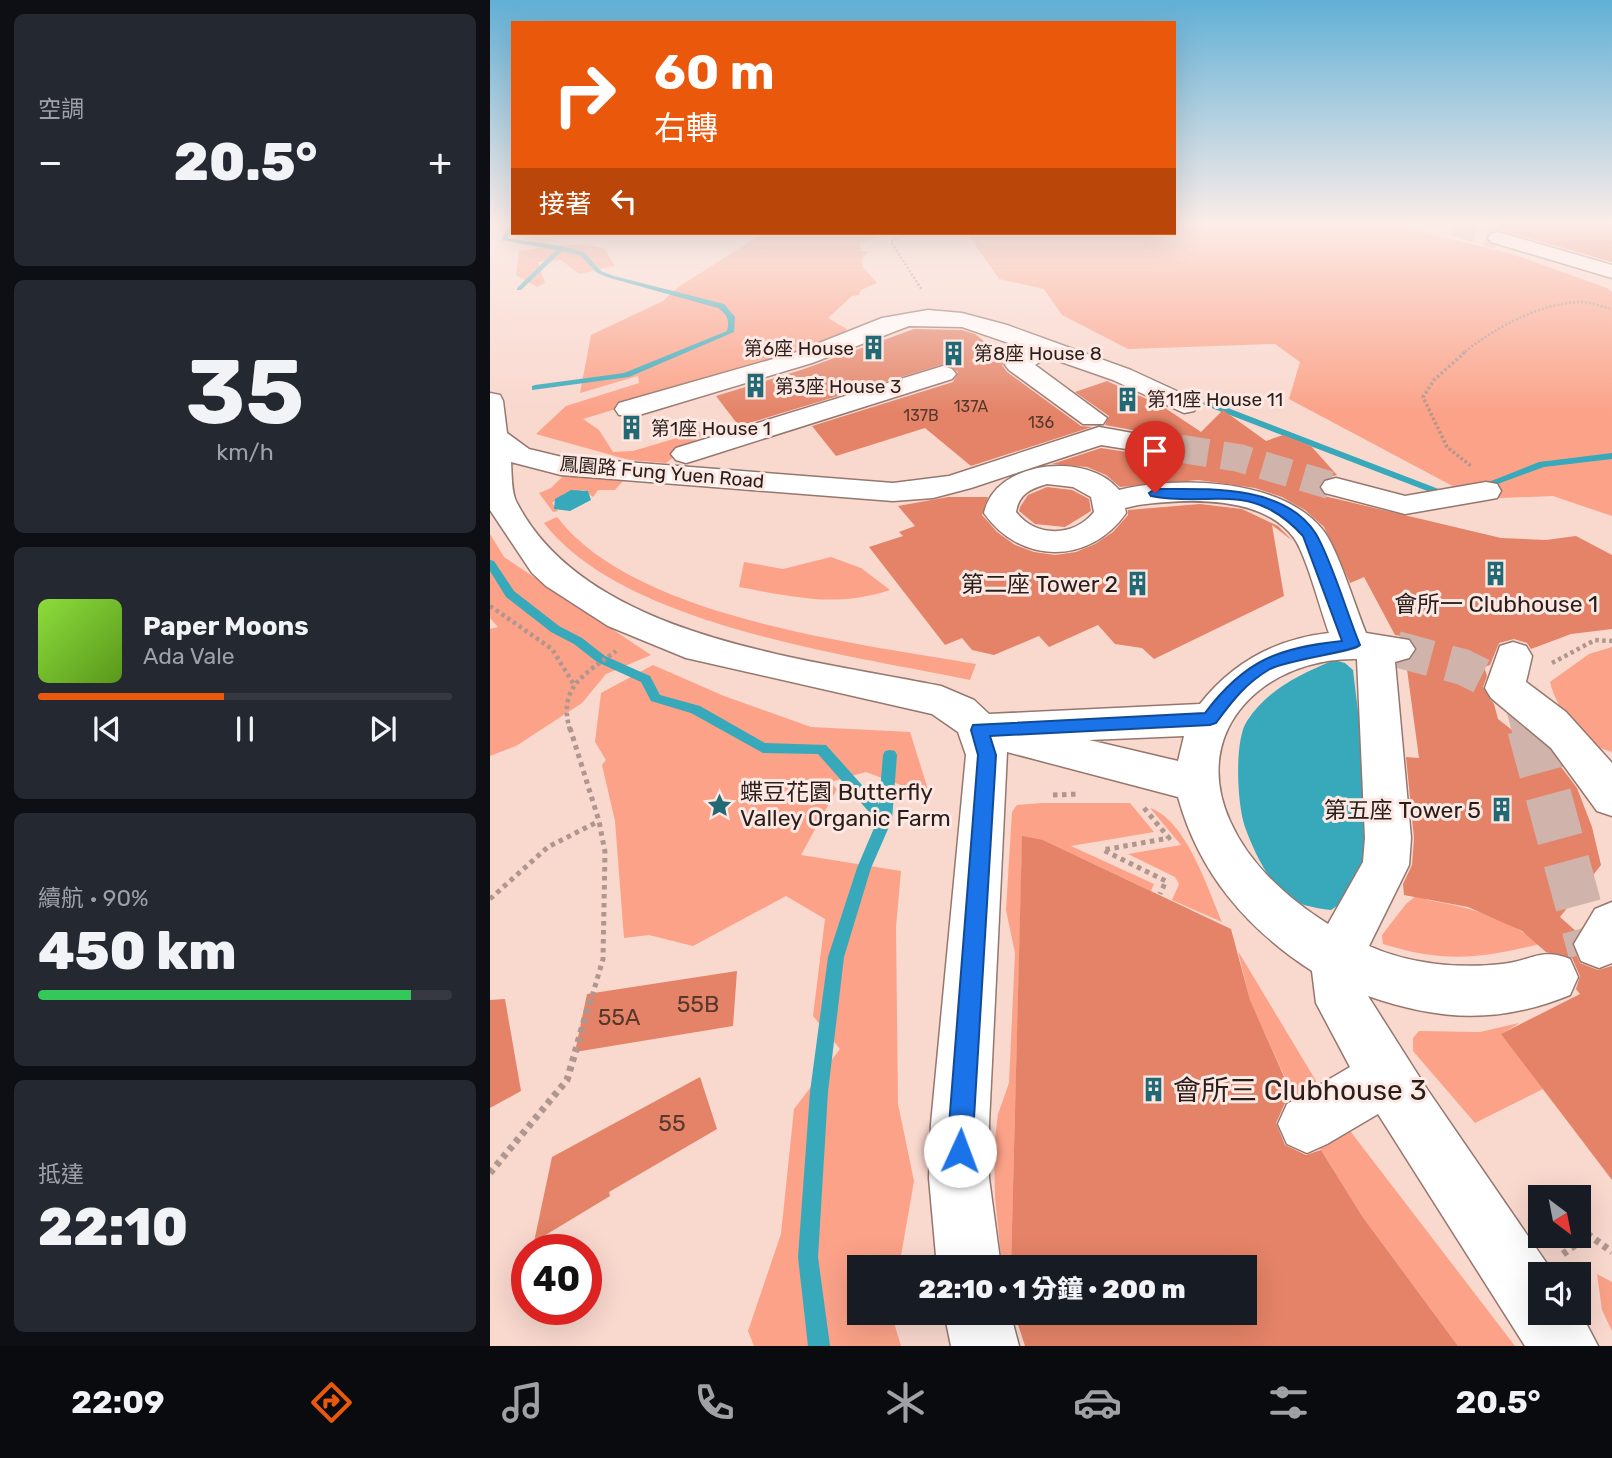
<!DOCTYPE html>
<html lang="zh-TW">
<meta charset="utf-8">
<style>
:root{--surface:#171b24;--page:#242831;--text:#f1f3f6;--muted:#9ea1a6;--line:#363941;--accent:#ea580c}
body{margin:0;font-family:Rubik,"Noto Sans TC",sans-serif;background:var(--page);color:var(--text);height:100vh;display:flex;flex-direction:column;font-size:26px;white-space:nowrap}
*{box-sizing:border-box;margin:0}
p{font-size:23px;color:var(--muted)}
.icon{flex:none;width:38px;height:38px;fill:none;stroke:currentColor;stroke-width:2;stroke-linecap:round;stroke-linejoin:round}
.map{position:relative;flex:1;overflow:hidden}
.sheet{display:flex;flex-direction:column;gap:14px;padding:14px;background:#0d0f14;width:490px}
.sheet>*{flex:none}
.guide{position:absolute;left:21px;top:21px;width:665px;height:214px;border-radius:0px;box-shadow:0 7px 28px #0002;background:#ea580c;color:#fff;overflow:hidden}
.needle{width:46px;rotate:148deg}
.controls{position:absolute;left:1038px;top:1185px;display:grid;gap:14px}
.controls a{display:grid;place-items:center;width:63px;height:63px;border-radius:0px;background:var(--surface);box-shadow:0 7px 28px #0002;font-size:35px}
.speed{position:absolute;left:21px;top:1234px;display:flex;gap:14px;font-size:35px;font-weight:700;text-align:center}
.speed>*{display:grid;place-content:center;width:91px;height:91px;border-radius:50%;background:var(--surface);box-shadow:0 7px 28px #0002;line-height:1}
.speed .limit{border:10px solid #d22;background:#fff;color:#111}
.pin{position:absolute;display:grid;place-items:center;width:60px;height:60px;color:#fff;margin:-72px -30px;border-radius:50% 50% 50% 0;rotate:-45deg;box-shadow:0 0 7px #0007}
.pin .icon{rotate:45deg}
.me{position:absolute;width:77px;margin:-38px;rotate:2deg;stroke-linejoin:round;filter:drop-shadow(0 0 5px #0008)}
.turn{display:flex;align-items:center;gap:24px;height:147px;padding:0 28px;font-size:32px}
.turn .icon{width:91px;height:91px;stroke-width:2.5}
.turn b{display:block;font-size:49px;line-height:60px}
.then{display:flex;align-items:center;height:66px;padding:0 28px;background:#0003;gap:14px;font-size:26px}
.big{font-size:52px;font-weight:800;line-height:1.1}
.sheet .widget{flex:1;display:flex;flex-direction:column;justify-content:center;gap:10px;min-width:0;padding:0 24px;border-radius:10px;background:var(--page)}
.sheet .dial{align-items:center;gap:0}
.dial b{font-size:91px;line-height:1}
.song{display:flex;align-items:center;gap:21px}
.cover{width:84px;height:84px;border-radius:10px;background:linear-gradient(135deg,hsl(90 70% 55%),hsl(90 70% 35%))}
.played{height:7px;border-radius:4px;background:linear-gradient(90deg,var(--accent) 45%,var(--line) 45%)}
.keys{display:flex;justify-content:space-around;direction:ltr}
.heat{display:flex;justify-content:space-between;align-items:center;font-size:38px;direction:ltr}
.charge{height:10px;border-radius:5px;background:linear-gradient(90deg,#34c759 90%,var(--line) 0)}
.trip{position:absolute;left:357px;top:1255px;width:410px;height:70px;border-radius:0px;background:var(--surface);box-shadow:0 7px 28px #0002;font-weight:800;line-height:70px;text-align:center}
.tab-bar{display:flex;height:112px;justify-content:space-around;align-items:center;background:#090b0e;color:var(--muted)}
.tab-bar .icon{width:49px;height:49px}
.tab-bar .current{color:var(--accent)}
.tab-bar b{font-size:32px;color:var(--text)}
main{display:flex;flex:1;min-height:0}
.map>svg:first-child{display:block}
.green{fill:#fba288}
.water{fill:#37a9ba}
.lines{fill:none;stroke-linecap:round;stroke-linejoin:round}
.stream{fill:#37a9ba;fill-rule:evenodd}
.building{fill:#e48367}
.minor-tunnel-far3{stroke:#d0b3aa;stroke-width:22;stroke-dasharray:22 11;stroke-linecap:butt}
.minor-tunnel-far2{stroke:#d0b3aa;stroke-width:28;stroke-dasharray:28 14;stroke-linecap:butt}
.minor-tunnel-far1{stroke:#d0b3aa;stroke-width:36;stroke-dasharray:36 18;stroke-linecap:butt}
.minor-tunnel{stroke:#d0b3aa;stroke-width:46;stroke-dasharray:46 23;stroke-linecap:butt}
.minor-casing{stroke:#95776e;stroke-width:3}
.path-far4{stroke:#af968e;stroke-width:2.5;stroke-dasharray:2 2;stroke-linecap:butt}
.path-far3{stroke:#af968e;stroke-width:3.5;stroke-dasharray:2.5 2.5;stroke-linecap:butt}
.path-far2{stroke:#af968e;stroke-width:4.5;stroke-dasharray:3.5 3.5;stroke-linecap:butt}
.path-far1{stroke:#af968e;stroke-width:5;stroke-dasharray:4.5 4.5;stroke-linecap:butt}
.path{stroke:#af968e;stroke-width:7;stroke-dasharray:5 5;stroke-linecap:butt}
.minor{fill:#fff;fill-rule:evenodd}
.route{fill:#1a73e8;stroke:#114b97;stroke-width:2}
.labels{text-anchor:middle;stroke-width:6;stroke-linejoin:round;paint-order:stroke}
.far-number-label{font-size:16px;fill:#58372d}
.far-poi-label{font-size:19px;fill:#2a1e1a;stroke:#fde8e3;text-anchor:start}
.far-street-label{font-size:19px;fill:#2a1e1a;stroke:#fde8e3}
.poi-label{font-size:23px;fill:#2a1e1a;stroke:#fde8e3;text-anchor:end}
.near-number-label{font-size:23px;fill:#58372d}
.near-poi-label{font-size:28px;fill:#2a1e1a;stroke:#fde8e3;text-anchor:start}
</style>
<main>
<section class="sheet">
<div class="widget"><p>空調</p>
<div class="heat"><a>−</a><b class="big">20.5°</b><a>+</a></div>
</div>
<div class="widget dial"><b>35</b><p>km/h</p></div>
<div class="widget">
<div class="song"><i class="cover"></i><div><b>Paper Moons</b><p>Ada Vale</p></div></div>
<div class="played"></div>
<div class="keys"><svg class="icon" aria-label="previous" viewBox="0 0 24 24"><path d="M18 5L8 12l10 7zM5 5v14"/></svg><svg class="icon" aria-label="pause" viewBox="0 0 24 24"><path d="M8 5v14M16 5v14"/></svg><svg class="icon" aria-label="next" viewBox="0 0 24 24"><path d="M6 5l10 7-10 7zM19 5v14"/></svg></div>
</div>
<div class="widget"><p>續航 · 90%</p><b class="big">450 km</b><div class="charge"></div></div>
<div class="widget"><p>抵達</p><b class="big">22:10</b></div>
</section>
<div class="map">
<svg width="1122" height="1346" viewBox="0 0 1122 1346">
<rect width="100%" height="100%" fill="#f9d8ce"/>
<path class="green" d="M684,225h218l120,29 95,34 5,4v224l-59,-20 -76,3 -188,-100 11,-37 -25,-18 -147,5 -66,-34 -18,-26 -45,-10 -30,-43 11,-3h194z
M273,233h111l5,3 -19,7 1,8h8l-7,7 1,9 14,16 -16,7 -2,5 -7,1 -24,22 19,11 -2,2 -26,16 -236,72 16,11 14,22 20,-1 64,-19 8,1 -39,30 -37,-3 -93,-26 30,-28 73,-23 -1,-7 -58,17 11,-58 72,-34 14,-13z
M87,244l27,4 11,18 -36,8 -18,-14 -23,2 7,21 -8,4 -21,-12 3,-24z
M73,476l60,5 -8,9h-17l-5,7 -9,-7 -19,3 -13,10 6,8 -5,1 -14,-19 12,-5z
M67,517c77,101 300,126 419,147l-6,16c-123,-26 -346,-54 -426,-157z
M0,534l14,23 147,98 -45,19 -24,29 -66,43 -26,10v-127l8,-2 -8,-9z
M341,557l30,11 29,22c-55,18 -96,7 -151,-3l5,-25 39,7z
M1122,647v105c-30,-7 -55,-42 -62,-70l39,-28z
M163,665l71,31 87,31 99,5 20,64 -64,-24 -36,10 7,7 -36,66 100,16 -5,56 2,177 16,77 -15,86h-40v45l32,1 10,33h-147l-6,-15 33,-97 13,-125 46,-60 -27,-33 12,-97 -39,-23 -93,50 -44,-11 -25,3 -9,-117 -13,-56 4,-5 -11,-18 6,-49z
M552,803h88l24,29 -83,14 83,38 -3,7 -108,-51 -17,-1 -4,5 -11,423h-9l-7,-70 -1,-50 4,-33 11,-31 6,-130 -9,-43 6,-98 5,-7z
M660,808c36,12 58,81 72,114l-50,-22 7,-16 -4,-7 -47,-23 53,-9z
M932,891l5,9c43,7 77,17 113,44 -61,15 -96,19 -157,0l-1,-9 24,-31z
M748,951l81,135 -20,22 -49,-107z
M1029,1023l-17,11 41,55 -68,34 -62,-72v-13l6,-7 61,1z
M854,1123l171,223h-57l-96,-130 -46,-74z
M1107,1274l15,8v49l-10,-21z"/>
<path class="water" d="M81,490l17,1 3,9 -21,11 -16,-2 1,-10z
M844,660l11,3 8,7 22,182 -28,47 -16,11c-17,-2 -36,-5 -49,-18 -17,-17 -29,-43 -37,-65 -8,-22 -11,-87 2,-106 21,-32 52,-46 87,-61z"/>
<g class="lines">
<path class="stream" d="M19,225h4v4l-6,9 55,8 22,6 17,19 13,5 110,28 11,13 -1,15 -105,45 -97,13v-4l3,-1 89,-12 103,-42c3,-11 0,-17 -9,-23l-108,-30 -13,-5 -17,-18 -18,-4 -41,39h-4v-2l39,-38 -55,-10z
M717,400l242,93 2,2 -2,2h-6l-239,-92 -1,-2z
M1122,453v6l-68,8 -60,22 -3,1 -5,-3 63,-25z
M0,560l4,1 20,30 45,35 23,12 23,18 45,20 10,19 40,11 65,37 61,2 53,59 4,-49 2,-4 5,-1 5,1 2,4 -5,65 -21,48 -27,89 -16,135 -10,165 12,89h-22l-10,-89 12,-165 18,-135 29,-89 20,-47 -59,-67 -55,-1 -72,-40 -40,-12 -10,-19 -44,-20 -23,-18 -23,-12 -45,-35 -16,-26z"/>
</g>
<path class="building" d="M1011,225h111v37l-112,-32z
M424,329l48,1 13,4 32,26 -5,5 5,7 74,54 11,1 -121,39 -46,-38 -89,28 -24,-30 141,-44 5,-10 -14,-8 -205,62 -23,-30 88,-27z
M617,381l55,25 39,26 22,-22 43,31 17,-6 28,11 26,29 -13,3 -5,8 5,10 177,42 45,2 30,-4 36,19v74l-41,5 -40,15 -4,-6 -13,-4 -15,4 -9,22 -6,2 3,9 -4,11 11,17 4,15 55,43 5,1 19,25 15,39 9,38 -41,52 18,16 -6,12 8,18 18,7 14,-4v214l-111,-146 79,-40 -4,-5 4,-13 -8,-18 -26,-6 -24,-21 -54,-24 -64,-12 -1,-11 9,-19 2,-27 -8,-81 13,1 -13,-96 5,-3 6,-11 -8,-11 -14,-2 -31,-58 -14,6 -26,-56 -19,-17 -23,-13 -27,-9 -57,-8 -78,7 -14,-12 -19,-8 -35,-3 49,-16 39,6 10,-3 5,-8 -6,-10 -44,-8 4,-9 -34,-24z
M557,487l25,3 17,9 2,12 -26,16 -30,-3 -16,-13 1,-4 8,-12z
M458,497h40l-6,18 15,17 18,13 19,7 21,3 21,-3 19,-8 18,-12 15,-17v-5l72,-6 42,5 36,17 15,15 -21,-16 12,71 -130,63 -12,-11 -27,-4 -17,-19 -49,22 -10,-11 -45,19 -22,-5 -10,-12 -17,7 -76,-98 34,-11 -4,-4 16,-6 -17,-20z
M532,836l21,4 188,89 19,71 43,97 -8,6 -9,20 9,22 21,10 15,-5 41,66 96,130h-433l-11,-34h230v-45h-233z
M247,971l-4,55 -158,26 12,-58z
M15,999l16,92 -31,17v-108z
M210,1077l17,52 -108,63 1,4 -76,46 18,-85z"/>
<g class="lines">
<path class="minor-tunnel-far3" d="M965,225l43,13"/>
<path class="minor-tunnel-far2" d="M649,442l100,16 97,29"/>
<path class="minor-tunnel-far1" d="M906,649l67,18 42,21
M1032,699l8,31"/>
<path class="minor-tunnel" d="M1040,728l61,224"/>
<defs>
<path id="minor" d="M1008,232l114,33v13l-121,-36 -3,-4 3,-4z
M438,310l34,3 45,12 124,45 63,29 4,6 -4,6 -10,2 -71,-33 -66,-23 -12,8 72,53 -4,6h-20l-74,-54 -4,-5 21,-16 -64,-22 -53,-1 -97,37 -173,52h-20l-4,-6 4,-6 175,-50 88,-35z
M453,366l9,3 4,5 -4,5 -256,81 -10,3 -10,-3 -5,-6 5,-6z
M0,393l10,2 3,6 4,32 22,16 33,8 331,26 56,-7 150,-49 50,9 4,6 -4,6 -10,3 -38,-6 -130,43 -38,10 -40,3 -332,-26 -50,-13c1,12 0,31 6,41 71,136 289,155 424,183l33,14 15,14 211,-10c33,-42 76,-65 129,-71 -8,-21 -23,-79 -35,-95 -32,-44 -109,-39 -156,-33l-13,3 1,5c-36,52 -106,52 -142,0 11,-53 104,-62 135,-23 58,-14 161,-12 203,39 15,17 34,80 44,104l43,7 6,9 -6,9 -14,4 16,176 -2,27 -40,81c40,18 90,23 133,18 30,-3 38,-17 68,-5l8,18 -8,18c-71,29 -130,26 -202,1l59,93 127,185h-14v38h38v-4l20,38h-73l-147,-232 -51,30 -20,9 -20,-9 -9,-20 9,-20 63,-37 -34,-64 -4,-32c-66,-43 -113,-98 -134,-174l-171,-45 -18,372v54l12,89h-64l-8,-89 2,-54 35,-369 -8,-23 -26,-18 -246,-56 -78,-32 -62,-40 -14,-13 -42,-63zM557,484l26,3 18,10 3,15c-20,25 -58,26 -78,0 3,-18 14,-23 31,-28zM867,659l8,179 -2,24 -35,62c-40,-25 -79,-60 -98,-103 -42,-93 38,-164 127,-162zM694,736l-6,25 -89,-21z
M846,478l69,18 81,-14 11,2 4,7 -4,7 -11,2 -81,14 -80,-21 -4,-6 4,-6z
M1023,642l13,4 6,10 -6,26 40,30 46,51v53l-15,-5 -46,-63 -60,-50 -6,-10 15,-42z
M1122,902v61l-13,5 -18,-7 -7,-17 21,-35z
M454,1312h66l9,34h-68z"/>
</defs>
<use href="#minor" class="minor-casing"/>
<path class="path-far4" d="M417,233l-16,9 31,48
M972,354c31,-25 77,-51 118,-52 11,0 22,5 32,7"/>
<path class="path-far3" d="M975,352l-31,28 -11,17 24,50 24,19"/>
<path class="path-far2" d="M0,606l62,43 21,34
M1062,663l43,-23 17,1
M80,730c-13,-44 16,-56 46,-79"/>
<path class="path-far1" d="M80,728l29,93 6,31 -2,107 -12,41
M563,795l27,-1
M654,808l25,30 -66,12 63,31 -6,13
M0,899l58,-52 51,-26"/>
<path class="path" d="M0,1173l77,-93 24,-82
M1073,1254l26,-19 23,17"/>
<use href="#minor" class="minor"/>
</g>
<linearGradient id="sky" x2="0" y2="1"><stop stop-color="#61b0d6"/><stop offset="0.54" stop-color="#fcede9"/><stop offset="1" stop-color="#fcede9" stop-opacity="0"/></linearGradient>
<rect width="1122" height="413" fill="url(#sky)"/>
<path class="route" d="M665,489c51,0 130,-5 161,45 16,27 31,80 44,111 -6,7 -71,14 -90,24 -24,14 -38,32 -54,54l-6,2 -220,11 6,19 -24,396 -4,9 -8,3 -9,-3 -4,-9 31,-396 -7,-25 2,-5 232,-12c40,-53 73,-65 137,-72l-39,-105c-52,-57 -91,-28 -152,-40l-2,-3z"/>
<defs>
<symbol id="building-bare" viewBox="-9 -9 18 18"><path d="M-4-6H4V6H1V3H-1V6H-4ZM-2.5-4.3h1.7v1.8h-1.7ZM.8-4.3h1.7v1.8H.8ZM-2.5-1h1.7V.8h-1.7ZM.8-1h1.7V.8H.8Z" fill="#216a75" stroke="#fde8e3" stroke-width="2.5" paint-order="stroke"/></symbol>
<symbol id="sight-bare" viewBox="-9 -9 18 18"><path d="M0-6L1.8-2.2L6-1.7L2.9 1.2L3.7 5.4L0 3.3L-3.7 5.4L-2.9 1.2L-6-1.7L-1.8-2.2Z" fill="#216a75" stroke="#fde8e3" stroke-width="2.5" paint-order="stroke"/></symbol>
</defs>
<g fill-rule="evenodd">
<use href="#building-bare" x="366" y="330" width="35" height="35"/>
<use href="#building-bare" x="446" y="336" width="35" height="35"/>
<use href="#building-bare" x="248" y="368" width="35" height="35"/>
<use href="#building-bare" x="620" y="382" width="35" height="35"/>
<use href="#building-bare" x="124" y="410" width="35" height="35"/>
<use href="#building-bare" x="988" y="556" width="35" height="35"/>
<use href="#building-bare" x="630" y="566" width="35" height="35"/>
<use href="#sight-bare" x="212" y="788" width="35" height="35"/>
<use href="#building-bare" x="994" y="792" width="35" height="35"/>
<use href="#building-bare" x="646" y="1072" width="35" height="35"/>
</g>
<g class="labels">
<g class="far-number-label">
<text x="481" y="412">137A</text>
<text x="431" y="421">137B</text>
<text x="551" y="428">136</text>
</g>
<g class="far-poi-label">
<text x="364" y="355" text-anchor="end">第6座 House</text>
<text x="484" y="360">第8座 House 8</text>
<text x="285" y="393">第3座 House 3</text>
<text x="657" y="406">第11座 House 11</text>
<text x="161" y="435">第1座 House 1</text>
</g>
<g class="far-street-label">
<text transform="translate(172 472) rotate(5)" y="7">鳳園路 Fung Yuen Road</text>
</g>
<g class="poi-label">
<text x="628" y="592">第二座 Tower 2</text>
<text x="1006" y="612" text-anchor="middle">會所一 Clubhouse 1</text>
<text x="250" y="800" text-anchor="start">蝶豆花園 Butterfly<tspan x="250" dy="26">Valley Organic Farm</tspan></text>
<text x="991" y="818">第五座 Tower 5</text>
</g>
<g class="near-number-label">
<text x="208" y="1012">55B</text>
<text x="129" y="1025">55A</text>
<text x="182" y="1131">55</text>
</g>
<g class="near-poi-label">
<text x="683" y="1100">會所三 Clubhouse 3</text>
</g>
</g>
</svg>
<div class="controls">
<a><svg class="needle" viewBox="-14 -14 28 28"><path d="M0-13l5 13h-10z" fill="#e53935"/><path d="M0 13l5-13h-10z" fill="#9ea1a6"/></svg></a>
<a><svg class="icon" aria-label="sound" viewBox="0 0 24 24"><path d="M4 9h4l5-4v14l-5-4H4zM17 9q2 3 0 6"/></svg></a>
</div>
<div class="speed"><div class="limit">40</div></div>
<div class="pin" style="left:665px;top:493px;background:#d93025"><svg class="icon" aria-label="arrive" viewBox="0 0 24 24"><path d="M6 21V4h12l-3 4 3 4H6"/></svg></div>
<svg class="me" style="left:470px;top:1151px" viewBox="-20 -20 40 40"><circle r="19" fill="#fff"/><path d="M0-13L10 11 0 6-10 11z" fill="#1a73e8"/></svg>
<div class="trip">22:10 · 1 分鐘 · 200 m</div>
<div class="guide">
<div class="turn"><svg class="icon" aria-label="right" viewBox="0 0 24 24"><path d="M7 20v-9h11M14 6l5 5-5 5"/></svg><div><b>60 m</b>右轉</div></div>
<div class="then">接著<svg class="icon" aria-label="left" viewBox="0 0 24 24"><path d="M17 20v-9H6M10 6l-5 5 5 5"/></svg></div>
</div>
</div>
</main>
<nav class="tab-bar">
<b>22:09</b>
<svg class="icon current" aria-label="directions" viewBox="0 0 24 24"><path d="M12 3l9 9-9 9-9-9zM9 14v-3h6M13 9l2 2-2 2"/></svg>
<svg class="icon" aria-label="music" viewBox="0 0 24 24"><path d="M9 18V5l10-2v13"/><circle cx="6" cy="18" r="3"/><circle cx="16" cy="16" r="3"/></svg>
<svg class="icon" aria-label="phone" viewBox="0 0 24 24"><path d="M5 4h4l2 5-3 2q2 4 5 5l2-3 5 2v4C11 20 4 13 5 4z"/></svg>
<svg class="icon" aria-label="climate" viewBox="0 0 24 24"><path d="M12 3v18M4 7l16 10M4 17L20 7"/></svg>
<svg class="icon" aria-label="car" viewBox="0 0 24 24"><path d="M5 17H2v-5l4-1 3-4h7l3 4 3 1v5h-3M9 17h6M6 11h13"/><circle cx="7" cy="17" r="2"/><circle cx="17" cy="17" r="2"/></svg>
<svg class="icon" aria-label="filters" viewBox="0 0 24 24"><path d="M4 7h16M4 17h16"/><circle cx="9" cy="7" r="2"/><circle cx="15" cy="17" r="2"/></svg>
<b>20.5°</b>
</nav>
